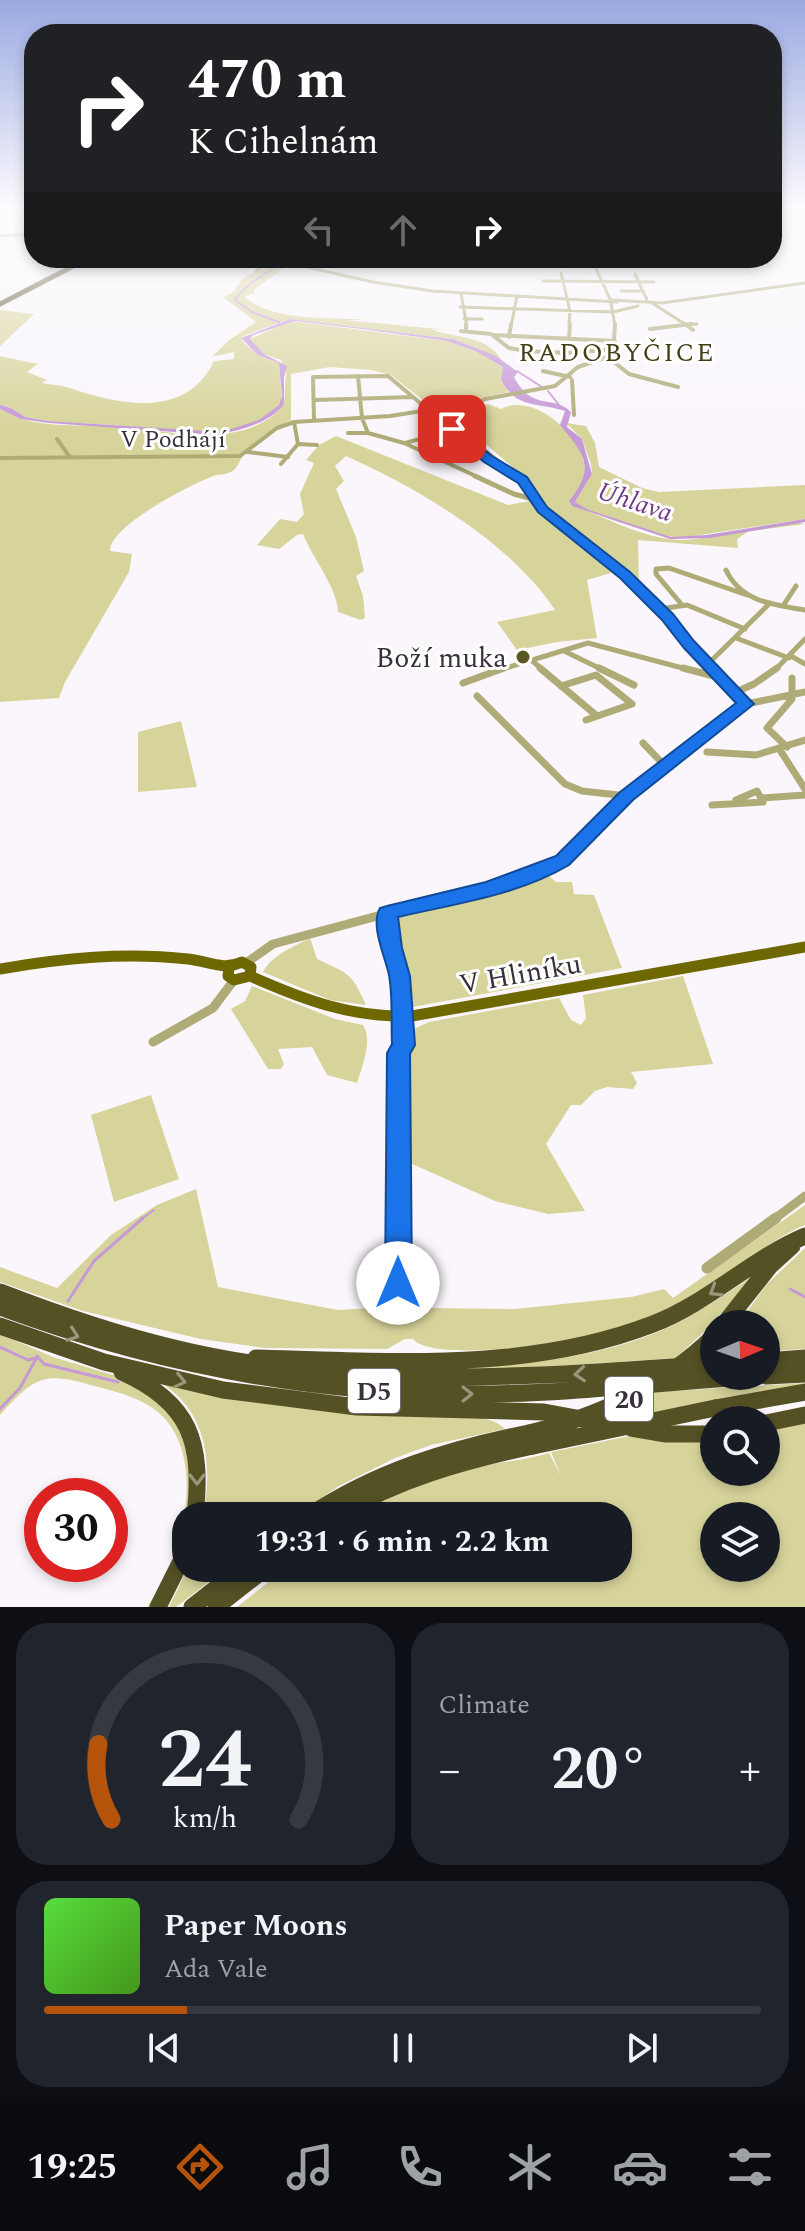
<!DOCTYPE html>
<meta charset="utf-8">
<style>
:root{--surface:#171b24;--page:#20242c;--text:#f1f3f6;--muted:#9ea1a6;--line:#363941;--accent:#b45309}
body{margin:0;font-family:Spectral,serif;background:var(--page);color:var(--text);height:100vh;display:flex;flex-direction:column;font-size:30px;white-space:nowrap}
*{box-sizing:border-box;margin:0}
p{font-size:26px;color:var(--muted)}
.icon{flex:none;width:44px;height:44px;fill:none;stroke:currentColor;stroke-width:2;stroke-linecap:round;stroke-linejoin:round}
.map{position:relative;height:1607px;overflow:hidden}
.side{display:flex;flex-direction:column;gap:16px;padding:16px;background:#0d0f14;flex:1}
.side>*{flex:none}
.banner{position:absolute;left:24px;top:24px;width:758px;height:244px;border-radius:32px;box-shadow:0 4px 12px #0003;background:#202124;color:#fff;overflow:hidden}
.needle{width:52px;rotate:88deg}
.fabs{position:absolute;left:700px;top:1310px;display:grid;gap:16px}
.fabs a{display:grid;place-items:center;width:80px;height:80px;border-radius:50%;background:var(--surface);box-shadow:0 4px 12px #0003;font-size:40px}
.speed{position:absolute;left:24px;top:1478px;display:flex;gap:16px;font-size:40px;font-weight:700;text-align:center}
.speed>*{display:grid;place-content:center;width:104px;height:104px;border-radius:50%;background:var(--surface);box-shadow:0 4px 12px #0003;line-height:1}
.speed .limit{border:12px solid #d22;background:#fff;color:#111}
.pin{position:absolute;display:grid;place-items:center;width:68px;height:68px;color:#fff;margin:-34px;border-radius:16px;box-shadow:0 4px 12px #0006}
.me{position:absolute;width:88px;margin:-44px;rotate:0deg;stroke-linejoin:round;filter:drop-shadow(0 0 6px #0008)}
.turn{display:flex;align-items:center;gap:28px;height:168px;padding:0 32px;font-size:36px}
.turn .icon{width:104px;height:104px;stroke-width:2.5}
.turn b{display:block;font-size:56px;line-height:68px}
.lanes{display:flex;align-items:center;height:76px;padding:0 32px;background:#0003;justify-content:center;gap:40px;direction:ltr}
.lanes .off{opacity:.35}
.big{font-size:60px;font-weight:700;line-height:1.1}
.side .widget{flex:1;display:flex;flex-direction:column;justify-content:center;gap:12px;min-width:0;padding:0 28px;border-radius:32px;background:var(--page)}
.side .dial{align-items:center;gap:0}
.dial svg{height:208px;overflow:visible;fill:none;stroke:var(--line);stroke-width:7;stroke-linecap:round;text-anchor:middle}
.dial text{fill:var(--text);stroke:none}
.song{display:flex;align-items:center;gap:24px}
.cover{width:96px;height:96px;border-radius:12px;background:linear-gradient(135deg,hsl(110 70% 55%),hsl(100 70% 35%))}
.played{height:8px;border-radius:4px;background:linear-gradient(90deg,var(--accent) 20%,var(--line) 20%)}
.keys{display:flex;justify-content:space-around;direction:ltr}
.heat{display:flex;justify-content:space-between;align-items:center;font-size:44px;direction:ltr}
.side .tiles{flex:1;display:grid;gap:16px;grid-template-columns:1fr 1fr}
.widget:last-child{grid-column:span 2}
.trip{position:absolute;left:172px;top:1502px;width:460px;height:80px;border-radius:32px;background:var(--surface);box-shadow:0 4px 12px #0003;font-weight:700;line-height:80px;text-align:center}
.tabs{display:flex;height:128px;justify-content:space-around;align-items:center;background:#090b0e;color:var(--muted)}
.tabs .icon{width:56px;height:56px}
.tabs .current{color:var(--accent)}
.tabs b{font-size:36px;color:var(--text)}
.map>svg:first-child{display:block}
.green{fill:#d7d49b;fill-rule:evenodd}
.water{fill:#c599d6}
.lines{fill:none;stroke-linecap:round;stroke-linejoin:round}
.stream-far1{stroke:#c599d6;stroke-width:2}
.stream{stroke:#c599d6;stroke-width:3}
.minor-far5{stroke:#aeab76;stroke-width:3}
.minor-far4{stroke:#aeab76;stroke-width:4}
.minor-far3{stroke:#aeab76;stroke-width:5}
.minor-far2{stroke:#aeab76;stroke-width:7}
.minor-far1{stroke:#aeab76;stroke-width:9}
.minor{stroke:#aeab76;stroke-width:11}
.major{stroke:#6f6800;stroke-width:11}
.highway-far1{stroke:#545125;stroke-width:5}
.highway{stroke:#545125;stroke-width:17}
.highway-bridge{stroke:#545125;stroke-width:17}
.oneway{stroke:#98977c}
.route{fill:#1a73e8;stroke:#114b97;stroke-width:2}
.poi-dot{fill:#5c5824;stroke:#fff;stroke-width:3}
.labels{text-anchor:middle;stroke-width:6;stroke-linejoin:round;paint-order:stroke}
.far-street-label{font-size:24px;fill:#38303b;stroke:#fff}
.far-quarter-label{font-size:26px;letter-spacing:2px;fill:#413e14;stroke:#fff}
.far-water-label{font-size:26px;font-style:italic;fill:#733c86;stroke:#fff}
.shield{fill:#fff;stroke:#746e76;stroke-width:2}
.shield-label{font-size:26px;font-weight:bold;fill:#38303b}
.poi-label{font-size:28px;fill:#38303b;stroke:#fff;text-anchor:end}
.street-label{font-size:28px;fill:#38303b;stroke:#fff}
</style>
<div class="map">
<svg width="805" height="1607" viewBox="0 0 805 1607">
<rect width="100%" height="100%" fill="#faf6fc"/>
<path class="green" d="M277,262l11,3 -33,24 -1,4 -10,4c34,26 80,19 121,23h-20l114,11 -29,-2c23,9 59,6 72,32l-49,-22 -163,-20 -47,17 -2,4 17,15 21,8 3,38c-30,48 -114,28 -159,25 -25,-3 -51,-2 -76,-5l-22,-4 -14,-9 -11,-3v-49l38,8 -11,8 20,8 -5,3c10,2 21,2 31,6 47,16 114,30 141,-28l20,-2v-7l-22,5 17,-17 27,-18 -33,-25 12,-6c7,-20 25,-17 42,-29z
M0,310l34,4 -34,32z
M291,321l156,20 30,11 26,15 -2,12 7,13 -23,5 -27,10 -30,-3 -37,-29 -20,-5 -41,-3 -39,7v46c-17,8 -32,18 -45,31 -7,8 -7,19 -18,22 -4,2 -8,1 -12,2 -23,8 -107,51 -106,76l22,3 -3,18 -64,110 -6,16 -59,4v-293c8,2 14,7 22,10 31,9 66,5 98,8 53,4 123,24 164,-22l2,-32 -5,-13 -17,-6 -14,-15z
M488,404l13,5c33,-18 85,29 84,62 0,14 -12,21 -15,33 35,13 75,36 113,36 32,0 98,-23 122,-16l-56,7 -12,8 1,9 -100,-8 1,43 -96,-77 -14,-25 -55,-47 2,-7 -6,-1 -5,-10 6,-6z
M566,423l20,3 9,17 4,24 43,21 17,4 146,-7v34l-124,19c-24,-2 -87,-22 -106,-36l17,-28 -1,-10 -9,-25z
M336,436l172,69 22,-4 84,71 -27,8 10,58 -40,4 -40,8 -20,-28 58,-12c-44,-67 -137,-122 -209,-154l-11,10 9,15 -8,8 20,48 8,34 -8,5 7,20 2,22 -4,2 -23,-8c0,-23 -26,-55 -35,-78l-6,1 -18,14 -22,-4 23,-26 17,3 7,-8 -4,-20 14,-31 -8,-3 13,-15z
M181,721l16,66 -59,5v-60z
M548,875l8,7h16l2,12 20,1 28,73 -209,39 -3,-36 -8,-1 -9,-38 1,-14 116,-29z
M310,938l7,21c31,15 34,12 49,46l-36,-5 -67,-28c9,-17 30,-25 47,-34z
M683,976l30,88 -82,8 6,11 -4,6 -26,-2 -12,4 -14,14h-10l-25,39 39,67 -37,3 -53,-13 -94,-42 1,-102 6,-3 -1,-22 22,-10 130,-24 12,22 10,5 5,-7 -3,-23z
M252,986l83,33 28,6c10,15 -1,42 -6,58l-30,-8 -15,-28 -34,2 6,15 -3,5h-13l-37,-60 14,-8z
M151,1095l28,84 -65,23 -23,-87z
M196,1189l22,98 120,23 50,-3 15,-13 21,14 91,1 116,-12 33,-8 9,9 132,-93v20c-40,16 -80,57 -118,78 -26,14 -60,23 -88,31 -30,9 -167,29 -186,5h-8l-18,10 -122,-1 -64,-9 -118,-28 -83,-29v-15l57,21 54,-53 46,-30z
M805,1248v101l-39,2v-27h-28l29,-40z
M753,1276l-42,49 -35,33 -164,11 -41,-1c66,-5 138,-13 198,-41 30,-15 57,-33 84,-51z
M0,1334l53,23 70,21 36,17 29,45 3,76h-5c0,35 -16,60 -32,91h-7c35,-46 63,-151 11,-195 -16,-13 -37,-19 -56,-24 -55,-16 -64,-16 -102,27z
M159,1382c89,15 179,35 269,35 24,1 60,-6 77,12l-74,16 -36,13 -56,28 -44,30h-92c10,-50 5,-106 -44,-134z
M805,1383v3l-155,28 -8,-14 13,-8z
M805,1419v188h-568l49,-39h332v-52h-262c31,-19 66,-35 102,-45 29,-8 61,-9 91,-18l12,23 -10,-24 84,-17 79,5v32h52v-42zM714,1516h52v52h-52z
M188,1568h39l-51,39h-7z"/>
<path class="water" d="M290,319l163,20 43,17 22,16 -4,5c18,35 39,17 57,35l-4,15 15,12 10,35 -17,28 14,8 82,27 36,-2 98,-16v3l-95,16 -40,1 -98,-33 -3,-5c27,-34 16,-46 -9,-76l5,-14c-26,-9 -51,-2 -64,-32l2,-12 -26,-15 -30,-11 -85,-12 -67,-8 -42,14 -3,4 14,15 23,12 -3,11v28c-17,19 -43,25 -68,30l-167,-12 -28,-4 -21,-10v-4l11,3 14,9 22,4 175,11 37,-12 20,-15 3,-9 -3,-33 -21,-8 -17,-17z"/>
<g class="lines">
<path class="stream-far1" d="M284,260l5,-2
M279,322l-27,-10 -17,-12c13,-19 27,-22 45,-37
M517,371l25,16
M548,391l11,14
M140,1220l14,-10"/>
<path class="stream" d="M790,1289l15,8
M68,1301l26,-40 49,-43
M0,1347l28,13 7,-2
M37,1356l7,8 74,18
M0,1409l20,-21 17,-31"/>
<path class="minor-far5" d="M0,236l34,-2
M266,258l107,24 59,9 185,11
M591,258l19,41
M297,265l11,-7
M256,271l15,-11
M561,273l9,38 -1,15
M635,274l12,26
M543,281l111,1
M621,291h22
M461,294l6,32
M613,300l49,3 143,-20
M611,303l4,23
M652,303l36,23
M460,307l153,5 25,-6
M464,319h18
M511,326l6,-30
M674,326l23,-2"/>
<path class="minor-far4" d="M685,324l8,6
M650,329l42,-5
M461,331l30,3 18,14 17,3 41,2 49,-4
M466,331v-7
M493,335l122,6
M509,337l2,-13
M569,339l1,-15
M609,358l20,16 49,13
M543,371l27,6
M572,380l2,35
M314,400l99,-3
M314,419l-1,-42 75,-1 82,69
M348,433h20l-6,-15 -4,-42
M368,433l36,10 76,35
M57,439l12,17
M405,443l48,-13
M298,444l19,1
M248,452l40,5
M0,458l240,-2 37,-28 17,-6 96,-6 51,-8 20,2
M281,464l17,-20 -4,-22
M520,478l-46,-36 -17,-20 4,-12 24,-11 70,-13 23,-19 35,-12 2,-31"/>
<path class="minor-far3" d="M475,476l39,18 22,6
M517,476l26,34 82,65 90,95
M726,570c15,32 48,35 79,40
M682,605l-26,-31v-5l13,-1 78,27
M783,606l13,-20
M660,609l27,-4 58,24
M736,638l53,20
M564,651l39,19
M791,656l14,8
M530,659l13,11
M709,663l61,-60
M499,670l89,-27 102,27
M775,670l30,-31"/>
<path class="minor-far2" d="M540,668l57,48
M599,668l35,17
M683,668l42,11
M713,668l33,36
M463,683l41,-15
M561,686l35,-11 36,29 -46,16
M736,692l18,-8 23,-16
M477,696l88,88 17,7 45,5
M643,743l22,23
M787,747l-20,-19 25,-29v-21
M780,750l25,39
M707,752l49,3 49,-15
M738,803l-2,-3 21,-9 4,7
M712,805l51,-3 -2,-4 44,-3
M392,912l138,-36 32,-16 65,-64 119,-92 59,-12"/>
<path class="minor-far1" d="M387,913l4,35 9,28 3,69 -4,8 -1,167
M246,963l27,-19 127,-34
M153,1042l60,-34 21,-28
M773,1220l32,-24"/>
<path class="minor" d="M707,1268l69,-50
M398,1283v-65"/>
<path class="major" d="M229,968l-1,8 6,4 16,-4
M0,969c63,-11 124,-17 188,-10 20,2 35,12 54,3l9,5 -1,9
M250,976c54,24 102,42 162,40l393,-69"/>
<path class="highway-far1" d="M0,304l89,-46"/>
<path class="highway" d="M0,1292c57,22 114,42 174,56 176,43 362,29 540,16
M0,1307c154,57 310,87 474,87 96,0 190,-12 285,-18
M724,1324l46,-58 22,-20
M0,1326l104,36 119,28 134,17 187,5 70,13
M256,1358c133,3 270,15 397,-34 55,-21 98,-65 152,-88
M766,1361l39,-3
M122,1372c69,31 81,71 73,144
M766,1376l39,-2
M715,1408l90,-16
M766,1423l39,-8
M631,1428l35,6h48
M309,1516c68,-45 141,-67 220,-83
M336,1516c62,-37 127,-55 197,-70
M158,1607l28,-56
M192,1607l50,-39
M216,1607l50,-39"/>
<path class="highway-bridge" d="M529,1433c71,-17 132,-46 185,-97
M533,1446l182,-38"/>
</g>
<defs><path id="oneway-chevron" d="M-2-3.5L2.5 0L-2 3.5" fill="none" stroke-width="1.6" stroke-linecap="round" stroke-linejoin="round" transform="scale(2)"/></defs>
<g class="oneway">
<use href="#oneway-chevron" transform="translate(715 1291) rotate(148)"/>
<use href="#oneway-chevron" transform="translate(73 1335) rotate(20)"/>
<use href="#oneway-chevron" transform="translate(580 1374) rotate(176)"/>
<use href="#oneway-chevron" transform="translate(180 1381) rotate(13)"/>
<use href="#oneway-chevron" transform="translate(467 1394)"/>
<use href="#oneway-chevron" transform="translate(197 1479) rotate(90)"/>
</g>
<linearGradient id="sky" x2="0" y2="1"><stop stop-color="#9aa9e1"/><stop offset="0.48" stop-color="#fdfbfe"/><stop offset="1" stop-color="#fdfbfe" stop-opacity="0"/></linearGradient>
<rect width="805" height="431" fill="url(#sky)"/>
<path class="route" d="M448,427h8l36,29 35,21 20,30 83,65 43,42 21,27 60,63 -121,96 -64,65c-50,30 -115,39 -171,52l4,31 8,28 5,69 -5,9 2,229 -4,9 -10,3 -9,-3 -4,-9 2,-230 5,-9c-1,-22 1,-47 -3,-69 -4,-19 -19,-49 -9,-67l7,-2 99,-24 70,-26 64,-64 116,-89 -52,-55 -22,-28 -42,-42 -82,-66 -20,-29 -34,-21 -36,-30z"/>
<circle class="poi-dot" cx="523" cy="657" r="8"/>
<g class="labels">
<g class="far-street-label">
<text x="173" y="447">V Podhájí</text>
</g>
<g class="far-quarter-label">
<text x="617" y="361">RADOBYČICE</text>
</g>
<g class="far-water-label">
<text transform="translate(635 501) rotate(18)" y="9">Úhlava</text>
</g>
<g class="shield">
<rect x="348" y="1369" width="52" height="44" rx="6"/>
<rect x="605" y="1377" width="48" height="44" rx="6"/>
</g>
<g class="shield-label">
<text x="374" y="1400">D5</text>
<text x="629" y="1408">20</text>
</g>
<g class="poi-label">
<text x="507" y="667">Boží muka</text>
</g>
<g class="street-label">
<text transform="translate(520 973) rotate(-10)" y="10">V Hliníku</text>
</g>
</g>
</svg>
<div class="fabs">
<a><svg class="needle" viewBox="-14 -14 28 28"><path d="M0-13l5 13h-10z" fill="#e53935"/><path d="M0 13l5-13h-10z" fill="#9ea1a6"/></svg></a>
<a><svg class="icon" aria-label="search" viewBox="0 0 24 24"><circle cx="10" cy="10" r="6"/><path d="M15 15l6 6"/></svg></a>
<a><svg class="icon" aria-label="layers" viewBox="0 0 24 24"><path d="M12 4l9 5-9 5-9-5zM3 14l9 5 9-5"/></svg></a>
</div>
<div class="speed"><div class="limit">30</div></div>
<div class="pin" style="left:452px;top:429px;background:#d93025"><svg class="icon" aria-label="arrive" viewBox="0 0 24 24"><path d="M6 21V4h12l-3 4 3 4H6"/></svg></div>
<svg class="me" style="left:398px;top:1283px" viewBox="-20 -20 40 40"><circle r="19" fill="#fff"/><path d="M0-13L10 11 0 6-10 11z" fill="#1a73e8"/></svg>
<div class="trip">19:31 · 6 min · 2.2 km</div>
<div class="banner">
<div class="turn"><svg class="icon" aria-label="right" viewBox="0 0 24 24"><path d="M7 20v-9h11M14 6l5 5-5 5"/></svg><div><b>470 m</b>K Cihelnám</div></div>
<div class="lanes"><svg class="icon off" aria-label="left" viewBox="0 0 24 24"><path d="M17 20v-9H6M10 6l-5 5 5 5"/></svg><svg class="icon off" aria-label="ahead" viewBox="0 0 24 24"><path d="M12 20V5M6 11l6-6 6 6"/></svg><svg class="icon" aria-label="right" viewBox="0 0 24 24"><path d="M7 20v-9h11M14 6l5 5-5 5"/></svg></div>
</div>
</div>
<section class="side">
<div class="tiles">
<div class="widget dial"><svg viewBox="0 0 100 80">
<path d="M14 69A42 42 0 1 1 86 69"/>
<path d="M14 69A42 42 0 0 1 9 40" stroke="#b45309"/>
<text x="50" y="56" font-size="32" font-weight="700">24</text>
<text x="50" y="72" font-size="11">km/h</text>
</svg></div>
<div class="widget"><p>Climate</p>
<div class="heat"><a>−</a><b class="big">20°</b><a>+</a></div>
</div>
<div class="widget">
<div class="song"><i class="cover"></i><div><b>Paper Moons</b><p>Ada Vale</p></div></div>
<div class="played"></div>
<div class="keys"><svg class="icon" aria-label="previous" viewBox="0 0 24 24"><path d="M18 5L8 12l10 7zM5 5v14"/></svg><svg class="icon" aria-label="pause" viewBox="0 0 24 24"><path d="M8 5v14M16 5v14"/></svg><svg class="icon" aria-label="next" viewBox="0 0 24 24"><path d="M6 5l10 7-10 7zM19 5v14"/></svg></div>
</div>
</div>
</section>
<nav class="tabs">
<b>19:25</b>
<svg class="icon current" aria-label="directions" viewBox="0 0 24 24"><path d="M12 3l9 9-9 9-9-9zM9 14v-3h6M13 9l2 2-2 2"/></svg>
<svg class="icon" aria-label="music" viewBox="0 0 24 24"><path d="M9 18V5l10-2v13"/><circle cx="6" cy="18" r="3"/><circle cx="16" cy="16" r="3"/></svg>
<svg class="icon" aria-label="phone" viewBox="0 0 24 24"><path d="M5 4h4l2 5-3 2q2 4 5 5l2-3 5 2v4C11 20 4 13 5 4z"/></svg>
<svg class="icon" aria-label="climate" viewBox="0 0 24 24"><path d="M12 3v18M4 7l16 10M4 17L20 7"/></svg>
<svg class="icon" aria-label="car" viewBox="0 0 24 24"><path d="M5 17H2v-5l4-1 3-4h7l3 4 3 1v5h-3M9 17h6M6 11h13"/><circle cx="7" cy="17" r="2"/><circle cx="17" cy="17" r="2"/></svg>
<svg class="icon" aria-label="filters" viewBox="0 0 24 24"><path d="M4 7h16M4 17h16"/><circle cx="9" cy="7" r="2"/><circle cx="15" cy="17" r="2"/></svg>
</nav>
